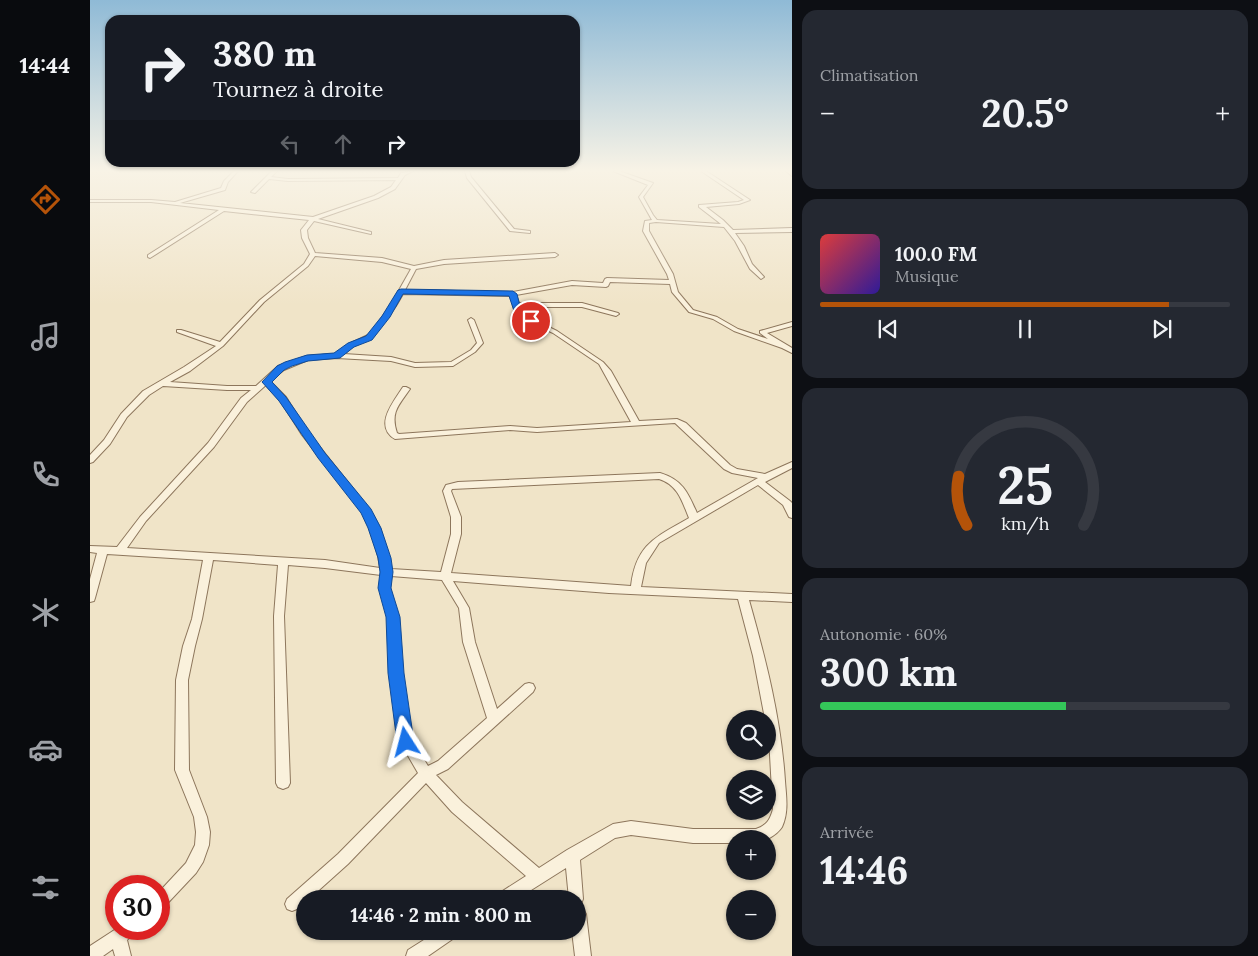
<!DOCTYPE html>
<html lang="fr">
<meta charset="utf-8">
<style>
:root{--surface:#171b24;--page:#242831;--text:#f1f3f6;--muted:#9ea1a6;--line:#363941;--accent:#b45309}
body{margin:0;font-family:Lora,serif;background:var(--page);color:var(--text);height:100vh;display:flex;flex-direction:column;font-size:19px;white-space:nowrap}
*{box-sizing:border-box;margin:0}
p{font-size:16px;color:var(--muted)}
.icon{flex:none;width:28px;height:28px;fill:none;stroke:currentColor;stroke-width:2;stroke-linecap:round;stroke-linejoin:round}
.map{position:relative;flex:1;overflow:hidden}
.panel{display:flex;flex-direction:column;gap:10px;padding:10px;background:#0d0f14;width:466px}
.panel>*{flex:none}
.top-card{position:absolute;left:15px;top:15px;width:475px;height:152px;border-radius:15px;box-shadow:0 1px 4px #0004;background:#171b24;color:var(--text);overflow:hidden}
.buttons{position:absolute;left:636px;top:710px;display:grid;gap:10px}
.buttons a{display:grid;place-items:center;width:50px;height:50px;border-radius:50%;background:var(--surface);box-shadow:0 1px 4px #0004;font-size:25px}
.speed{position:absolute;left:15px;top:875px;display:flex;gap:10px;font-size:25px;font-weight:700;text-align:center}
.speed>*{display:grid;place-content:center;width:65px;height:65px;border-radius:50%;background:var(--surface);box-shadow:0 1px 4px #0004;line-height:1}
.speed .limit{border:8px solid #d22;background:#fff;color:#111}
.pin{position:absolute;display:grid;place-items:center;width:42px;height:42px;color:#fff;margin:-21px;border:2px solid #fff;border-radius:50%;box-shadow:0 1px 5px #0007}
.me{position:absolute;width:55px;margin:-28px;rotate:351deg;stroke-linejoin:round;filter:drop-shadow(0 0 4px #0008)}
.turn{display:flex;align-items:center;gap:18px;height:105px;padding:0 25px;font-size:22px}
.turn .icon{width:65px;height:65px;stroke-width:2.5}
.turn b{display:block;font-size:35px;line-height:42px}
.lanes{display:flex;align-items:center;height:48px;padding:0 25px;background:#0003;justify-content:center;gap:25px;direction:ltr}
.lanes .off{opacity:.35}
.big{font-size:38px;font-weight:700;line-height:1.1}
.panel .card{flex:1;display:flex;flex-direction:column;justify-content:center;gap:8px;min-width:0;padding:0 18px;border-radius:15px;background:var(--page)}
.panel .dial{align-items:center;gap:0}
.dial svg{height:130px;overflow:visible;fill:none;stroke:var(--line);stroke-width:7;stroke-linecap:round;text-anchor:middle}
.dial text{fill:var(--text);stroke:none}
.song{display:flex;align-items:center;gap:15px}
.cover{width:60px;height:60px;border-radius:8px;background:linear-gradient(135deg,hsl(0 70% 55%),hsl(250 70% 35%))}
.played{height:5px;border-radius:2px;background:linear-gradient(90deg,var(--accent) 85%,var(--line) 85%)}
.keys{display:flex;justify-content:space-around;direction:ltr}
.heat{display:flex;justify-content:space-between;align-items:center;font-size:28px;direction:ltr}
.charge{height:8px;border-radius:4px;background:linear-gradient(90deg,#34c759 60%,var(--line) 0)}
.trip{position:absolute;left:206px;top:890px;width:290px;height:50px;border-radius:25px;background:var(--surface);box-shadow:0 1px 4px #0004;font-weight:700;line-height:50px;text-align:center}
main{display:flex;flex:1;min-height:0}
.menu{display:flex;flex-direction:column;width:90px;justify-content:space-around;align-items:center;background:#090b0e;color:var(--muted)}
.menu .icon{width:35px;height:35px}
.menu .active{color:var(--accent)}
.menu b{font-size:22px;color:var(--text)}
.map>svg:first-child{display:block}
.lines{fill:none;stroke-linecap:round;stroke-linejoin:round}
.minor-casing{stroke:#8d765c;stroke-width:2}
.minor{fill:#faf1dc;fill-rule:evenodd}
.route{fill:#1a73e8;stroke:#114b97}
</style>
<main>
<nav class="menu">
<b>14:44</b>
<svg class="icon active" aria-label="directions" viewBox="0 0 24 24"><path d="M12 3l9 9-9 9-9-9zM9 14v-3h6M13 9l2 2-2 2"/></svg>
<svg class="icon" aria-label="music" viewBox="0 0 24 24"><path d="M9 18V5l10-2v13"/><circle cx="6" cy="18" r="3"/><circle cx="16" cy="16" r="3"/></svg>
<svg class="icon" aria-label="phone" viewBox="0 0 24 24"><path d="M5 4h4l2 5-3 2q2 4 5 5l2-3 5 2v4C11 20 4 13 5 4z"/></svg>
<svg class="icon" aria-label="climate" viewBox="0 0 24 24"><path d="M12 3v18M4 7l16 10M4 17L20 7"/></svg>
<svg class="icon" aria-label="car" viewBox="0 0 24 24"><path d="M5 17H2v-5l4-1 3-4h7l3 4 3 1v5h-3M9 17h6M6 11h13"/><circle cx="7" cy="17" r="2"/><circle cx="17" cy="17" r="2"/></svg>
<svg class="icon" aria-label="filters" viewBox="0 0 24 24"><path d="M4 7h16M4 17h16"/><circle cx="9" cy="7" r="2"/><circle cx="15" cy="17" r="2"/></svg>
</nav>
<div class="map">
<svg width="702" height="956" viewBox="0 0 702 956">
<rect width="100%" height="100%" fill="#f0e4c8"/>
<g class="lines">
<defs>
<path id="minor" d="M144,171h4l-10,11 -3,8 -45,13 133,14 61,-21 17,-9 5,-7 -108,1 -19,-2 -14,14 -4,-1 21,-21h5l-6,6 17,2 110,-1 3,-5 12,-2 -8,4 -10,14 -17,9 -60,21 53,13v2l-57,-13 -7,9 1,8 7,15 67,5 32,8 30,-6 111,-7 3,2 -3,2 -111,7 -28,5 -11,21 108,2 59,-11 31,2 2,-4 2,-1 62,2 -2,-6 -24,-43 2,-10 7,-1 -13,-23 9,-12 -35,-14h6l34,12 -10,14 10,18 4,5 64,4 -22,-17v-2l39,-3 6,-2 -43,-29h5l44,29 -11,4 -33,3 17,13 10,10 59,-2v4l-57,1 9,13 8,18 12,13 -3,2 -11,-10 -15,-28 -11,-14 -68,-5 -7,1v8l24,43 5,18 15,18 24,7 21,12 30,10 -8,-6v-2l32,-9v4l-25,7 25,15v5l-10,-5 -48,-17 -21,-12 -24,-7 -17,-20 -2,-8 -60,-2 -2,4 -2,1 -34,-2 -56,10 3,8h63l36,10 1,1 -3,2 -34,-9h-62l2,7 35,17 46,31 8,9 28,50 38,-2 9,4 44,42 7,4 28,5 27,-12v6l-27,14 25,19 2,2v15l-3,-1 -6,-12 -25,-20 -99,58 -13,20 -5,24 151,7v8l-43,-2c17,60 32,119 36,181 1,15 4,31 -3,46 -3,5 -9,9 -14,12h-33v4h-42l-62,-8 -16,3 -35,22 3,39 -2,5 -3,2v-7h-9l-3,-31 -49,31h-21l2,-5 28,-18 -74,-64 -26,-29 -78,81 -39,35h-4v3l-8,7 -5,2 -5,-2 -2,-5 2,-5 51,-45 80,-81 -18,-31 -10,-69 -2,-56 -8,-29 1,-13 -56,-7 -37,-3 -4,51 6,167 -2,4 -5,2 -5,-2 -2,-4 -2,-167 4,-51 -65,-5 -11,59 -7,27 -7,34 1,90 18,47 3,15 -1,13 -6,17 -7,11 -32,34 -5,2v-17l27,-29 9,-18 1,-13 -2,-15 -19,-47 1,-90 7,-34 9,-27 11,-59 -96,-6 -12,44 -1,3 -4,1v-23l7,-26 -7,-1v-6l27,1 23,-30 68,-74 33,-45 10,-8h-24l-64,-4 -14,9 -22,22 -17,27 -17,18 -3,1v-8l14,-15 17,-26 22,-23 41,-24 32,-21 -39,-14v-2h4l39,12 40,-42 44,-36 6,-10 -8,-16 -1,-8 8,-10 -85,-9 -74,47 -2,-1v-2l71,-45 -68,-8h-61v-2h61l24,2 46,-14 3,-7zM225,256l67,6 29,7 -21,37 -20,28 -21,10 -14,10 -28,2 -29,10 -22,20h-29l-57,-4 20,-11 33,-25 41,-44 44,-36zM313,294l107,2 7,20 36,17 46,31 32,58 -94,6 -27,-2 -111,8 -2,-1c-7,-21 2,-28 13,-44l-4,-2h-3c-9,14 -30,39 -8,52l115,-9 27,2 138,-9 49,46 8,4 26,5 -61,35c-9,-20 -14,-33 -37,-40l-202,9 -12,3 -3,6 8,26v17l-10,38 -50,-3 -2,-11 -9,-30 -10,-18 -62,-78 -22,-35 -16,-16 14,-11 24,-10 29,-2 54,3 24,6 38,-1 22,-14 8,-9 -9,-23 -3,-2 -3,2 9,23 -6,7 -20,12 -36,1 -24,-6 -47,-3 9,-8 21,-10 22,-30zM176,385l14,15 22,35 61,78c8,17 15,36 17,55l-55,-8 -198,-12 19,-27 68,-74 33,-45zM569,479c19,6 23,22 30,39 -33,19 -53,26 -58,68l-180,-13 10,-39v-17l-10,-26 1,-2zM301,576l51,4 17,28 4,34 24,76 -49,43 -10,5 -16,-26 -10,-67 -4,-56 -8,-29zM363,581l156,12 129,6 15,57 12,63h3l5,90c-3,11 -6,16 -17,20h-63l-62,-8 -18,3 -46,26 -28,18 -77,-66 -26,-27 12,-6 85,-77 2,-4 -2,-4 -4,-1 -4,1 -28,25 -22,-67 -6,-34z
M375,171h4l2,6 43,52 16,2v2l-20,-2 -43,-53z
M696,171h5l1,5z
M488,906l5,3 3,5 5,42h-16l-3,-25h6z
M26,929h20l-3,5 -6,6 4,16h-16l-2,-7 -10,7h-13v-10z
M348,931h22l-3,5 -29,20h-22l2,-6z"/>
</defs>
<use href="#minor" class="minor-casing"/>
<use href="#minor" class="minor"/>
</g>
<linearGradient id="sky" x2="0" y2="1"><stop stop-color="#8fbad6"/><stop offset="0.56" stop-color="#f8f3e6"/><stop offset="1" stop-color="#f8f3e6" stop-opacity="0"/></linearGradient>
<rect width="702" height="305" fill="url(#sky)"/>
<path class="route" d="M311,289l112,2 4,3 5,20 14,7 -5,3 -15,-7 -7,-21 -106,-2 -13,23 -18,23 -18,7 -14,11 -32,3 -16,5 -8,4 -12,12 14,15 39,56 46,56 10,19 10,30 2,14 -2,16 9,29 4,56 10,69 -3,5 -5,2 -6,-2 -3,-5 -9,-69 -2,-56 -8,-29 2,-16 -2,-14 -10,-30 -7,-15 -43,-55 -39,-57 -17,-19 15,-16 8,-4 22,-7 27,-2 14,-10 18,-7 16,-20 16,-26z"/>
</svg>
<div class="buttons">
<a><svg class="icon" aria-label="search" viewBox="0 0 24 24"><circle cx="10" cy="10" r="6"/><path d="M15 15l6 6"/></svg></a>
<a><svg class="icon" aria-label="layers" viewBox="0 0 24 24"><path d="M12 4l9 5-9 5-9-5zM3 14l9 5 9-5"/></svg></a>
<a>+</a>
<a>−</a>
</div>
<div class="speed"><div class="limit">30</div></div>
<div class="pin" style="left:441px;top:321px;background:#d93025"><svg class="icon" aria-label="arrive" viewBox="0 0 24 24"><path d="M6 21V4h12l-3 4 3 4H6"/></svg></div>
<svg class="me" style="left:316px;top:742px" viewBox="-20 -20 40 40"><path d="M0-17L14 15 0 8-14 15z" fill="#1a73e8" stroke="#fff" stroke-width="4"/></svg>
<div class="trip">14:46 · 2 min · 800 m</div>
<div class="top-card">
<div class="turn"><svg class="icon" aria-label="right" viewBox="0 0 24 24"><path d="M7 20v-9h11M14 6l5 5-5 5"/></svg><div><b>380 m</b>Tournez à droite</div></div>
<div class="lanes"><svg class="icon off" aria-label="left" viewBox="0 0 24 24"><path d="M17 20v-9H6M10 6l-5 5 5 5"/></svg><svg class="icon off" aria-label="ahead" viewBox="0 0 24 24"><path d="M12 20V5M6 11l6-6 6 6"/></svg><svg class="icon" aria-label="right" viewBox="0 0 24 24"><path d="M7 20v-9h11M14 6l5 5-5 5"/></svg></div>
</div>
</div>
<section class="panel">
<div class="card"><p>Climatisation</p>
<div class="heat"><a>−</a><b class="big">20.5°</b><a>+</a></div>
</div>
<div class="card">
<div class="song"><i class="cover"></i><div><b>100.0 FM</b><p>Musique</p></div></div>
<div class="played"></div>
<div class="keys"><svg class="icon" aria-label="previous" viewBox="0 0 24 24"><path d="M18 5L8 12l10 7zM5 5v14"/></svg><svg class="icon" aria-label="pause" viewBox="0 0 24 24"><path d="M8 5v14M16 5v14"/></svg><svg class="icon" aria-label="next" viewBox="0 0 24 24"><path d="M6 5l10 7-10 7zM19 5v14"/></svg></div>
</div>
<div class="card dial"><svg viewBox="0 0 100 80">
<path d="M14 69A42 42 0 1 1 86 69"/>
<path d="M14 69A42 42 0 0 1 9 39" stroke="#b45309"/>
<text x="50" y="56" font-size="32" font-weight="700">25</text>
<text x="50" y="72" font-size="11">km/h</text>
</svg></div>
<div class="card"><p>Autonomie · 60%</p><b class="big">300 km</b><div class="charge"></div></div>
<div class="card"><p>Arrivée</p><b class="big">14:46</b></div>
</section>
</main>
